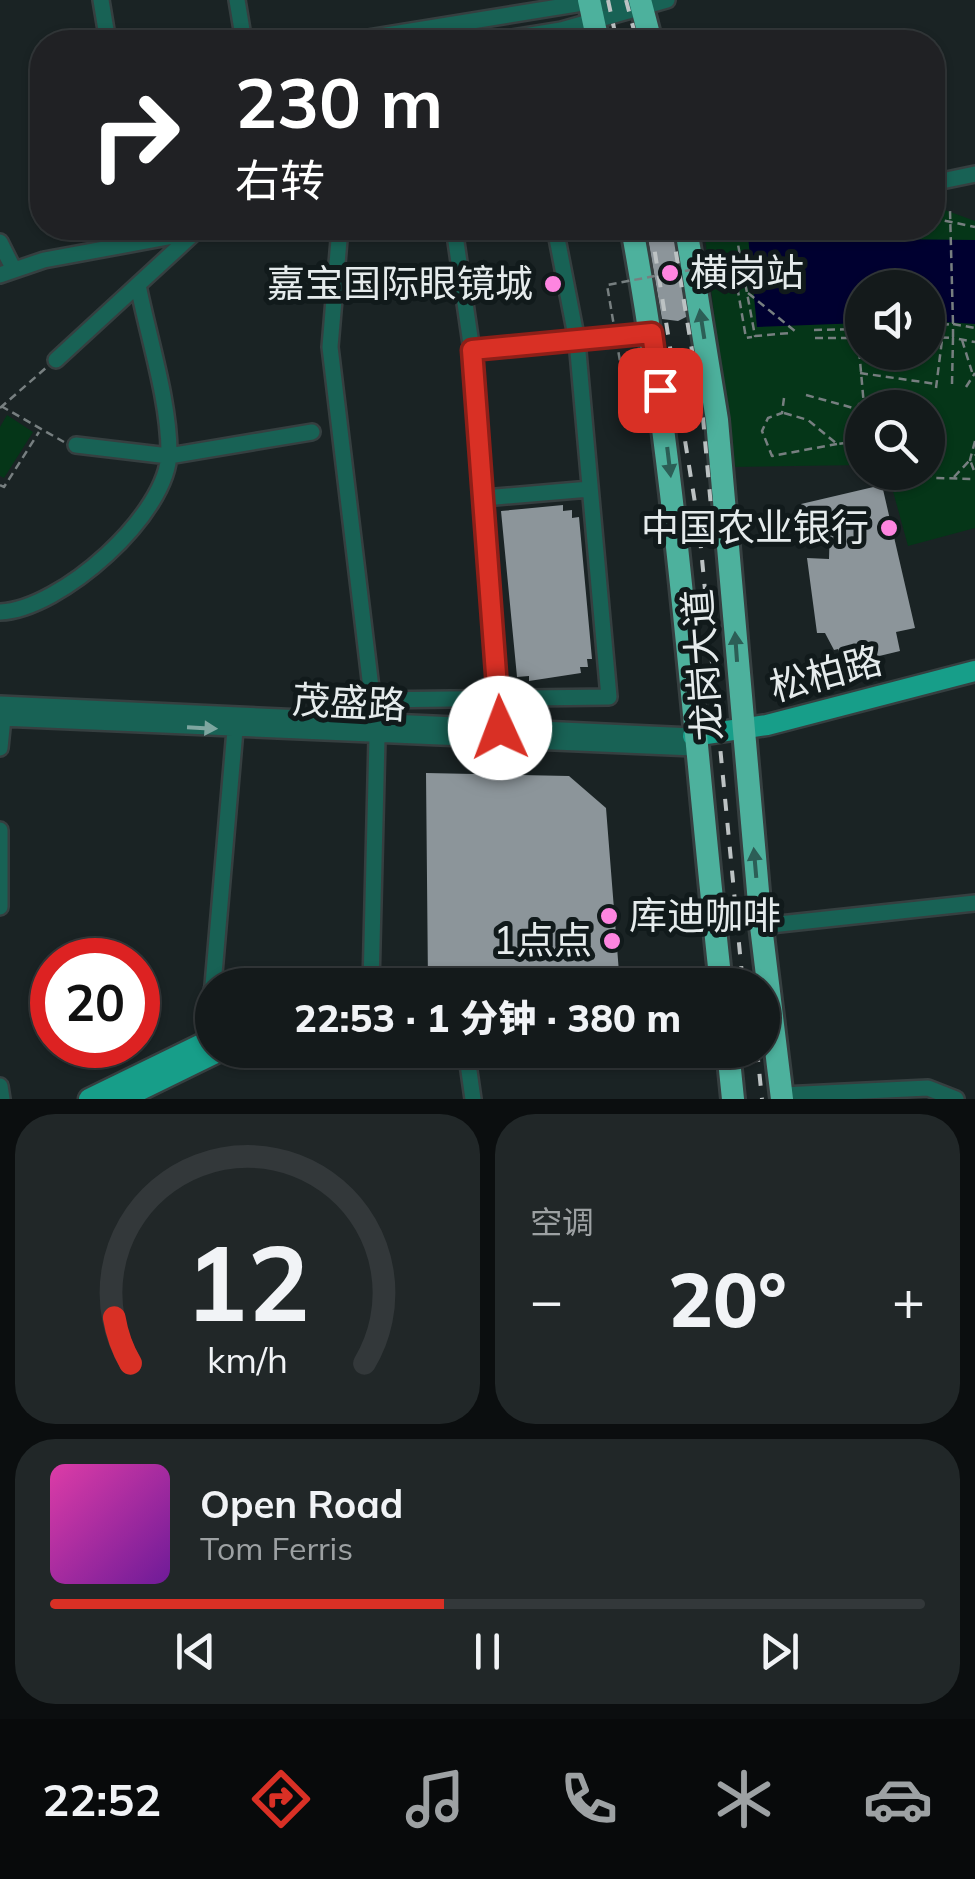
<!DOCTYPE html>
<html lang="zh">
<meta charset="utf-8">
<style>
:root{--surface:#141a1b;--page:#212728;--text:#f1f3f6;--muted:#9da1a3;--line:#33383a;--accent:#d93025}
body{margin:0;font-family:Mulish,"Noto Sans SC",sans-serif;background:var(--page);color:var(--text);height:100vh;display:flex;flex-direction:column;font-size:38px;white-space:nowrap}
*{box-sizing:border-box;margin:0}
p{font-size:32px;color:var(--muted)}
.icon{flex:none;width:55px;height:55px;fill:none;stroke:currentColor;stroke-width:2;stroke-linecap:round;stroke-linejoin:round}
.map{position:relative;height:1099px;overflow:hidden}
.sheet{display:flex;flex-direction:column;gap:15px;padding:15px;background:#0b0e0f;flex:1}
.sheet>*{flex:none}
.banner{position:absolute;left:30px;top:30px;width:915px;height:210px;border-radius:40px;box-shadow:0 2px 8px #0004,0 0 0 2px var(--line);background:#202124;color:#fff;overflow:hidden}
.fabs{position:absolute;left:845px;top:270px;display:grid;gap:20px}
.fabs a{display:grid;place-items:center;width:100px;height:100px;border-radius:50%;background:var(--surface);box-shadow:0 2px 8px #0004,0 0 0 2px var(--line);font-size:50px}
.speed{position:absolute;left:30px;top:938px;display:flex;gap:20px;font-size:50px;font-weight:700;text-align:center}
.speed>*{display:grid;place-content:center;width:130px;height:130px;border-radius:50%;background:var(--surface);box-shadow:0 2px 8px #0004,0 0 0 2px var(--line);line-height:1}
.speed .limit{border:15px solid #d22;background:#fff;color:#111}
.pin{position:absolute;display:grid;place-items:center;width:85px;height:85px;color:#fff;margin:-42px;border-radius:20px;box-shadow:0 5px 15px #0006}
.me{position:absolute;width:110px;margin:-55px;rotate:358deg;stroke-linejoin:round;filter:drop-shadow(0 0 8px #0008)}
.turn{display:flex;align-items:center;gap:35px;height:210px;padding:0 40px;font-size:45px}
.turn .icon{width:130px;height:130px;stroke-width:2.5}
.turn b{display:block;font-size:70px;line-height:85px}
.big{font-size:75px;font-weight:800;line-height:1.1}
.sheet .card{flex:1;display:flex;flex-direction:column;justify-content:center;gap:15px;min-width:0;padding:0 35px;border-radius:40px;background:var(--page)}
.sheet .dial{align-items:center;gap:0}
.dial svg{height:260px;overflow:visible;fill:none;stroke:var(--line);stroke-width:7;stroke-linecap:round;text-anchor:middle}
.dial text{fill:var(--text);stroke:none}
.song{display:flex;align-items:center;gap:30px}
.cover{width:120px;height:120px;border-radius:15px;background:linear-gradient(135deg,hsl(320 70% 55%),hsl(280 70% 35%))}
.played{height:10px;border-radius:5px;background:linear-gradient(90deg,var(--accent) 45%,var(--line) 45%)}
.keys{display:flex;justify-content:space-around;direction:ltr}
.heat{display:flex;justify-content:space-between;align-items:center;font-size:55px;direction:ltr}
.sheet .tiles{flex:1;display:grid;gap:15px;grid-template-columns:1fr 1fr}
.card:last-child{grid-column:span 2}
.trip{position:absolute;left:195px;top:968px;width:585px;height:100px;border-radius:50px;background:var(--surface);box-shadow:0 2px 8px #0004,0 0 0 2px var(--line);font-weight:800;line-height:100px;text-align:center}
.dock{display:flex;height:160px;justify-content:space-around;align-items:center;background:#080a0b;color:var(--muted)}
.dock .icon{width:70px;height:70px}
.dock .selected{color:var(--accent)}
.dock b{font-size:45px;color:var(--text)}
.map>svg:first-child{display:block}
.green{fill:#053618;fill-rule:evenodd}
.water{fill:#000030}
.building{fill:#8c959a}
.lines{fill:none;stroke-linecap:round;stroke-linejoin:round}
.minor-casing{stroke:#363f40;stroke-width:20}
.major-casing{stroke:#363f40;stroke-width:25}
.highway-casing{stroke:#363f40;stroke-width:28}
.path{stroke:#777f80;stroke-width:2.5;stroke-dasharray:8 5;stroke-linecap:butt}
.minor{stroke:#186255;stroke-width:15}
.major{stroke:#179e89;stroke-width:20}
.highway{stroke:#4db19d;stroke-width:22}
.rail{stroke:#bcc2c3;stroke-width:4;stroke-dasharray:12 12;stroke-linecap:butt}
.path-bridge{stroke:#777f80;stroke-width:2.5;stroke-dasharray:8 5;stroke-linecap:butt}
.oneway{fill:#2c5e56}
.oneway2{fill:#7ea6a0}
.route-casing{stroke:#8d1f18;stroke-width:25}
.route{stroke:#d93025;stroke-width:18}
.poi-dot{fill:#fe85e0;stroke:#111a1b;stroke-width:4}
.labels{text-anchor:middle;stroke-width:10;stroke-linejoin:round;paint-order:stroke}
.poi-label{font-size:38px;fill:#e5ebec;stroke:#111a1b;text-anchor:end}
.street-label{font-size:38px;fill:#e5ebec;stroke:#111a1b}
</style>
<div class="map">
<svg width="975" height="1099" viewBox="0 0 975 1099">
<rect width="100%" height="100%" fill="#1a2324"/>
<path class="green" d="M945,210l30,11v307l-67,18 -20,-73 40,-1v-64h-66v57l-130,2 -27,-230 81,-9h146l1,-17zM862,288h66v64h-66z
M7,415l26,17 -29,46 -4,-2v-49z"/>
<path class="water" d="M841,228h35l1,11 98,1v84l-47,-3v-33h-66v35l-105,4 -9,-91z"/>
<path class="building" d="M646,228h31l15,86 -14,7 -16,-2z
M882,485l33,143 -19,4 4,19 -58,14 -4,-16 -4,1 -9,-17h-8l-10,-75 22,1 1,-36h-25l-4,-19z
M563,505v6l9,-1v8l7,-1 13,142h-5l1,8h-8l1,6 -52,8v-5l-12,1 -16,-166z
M426,773l143,3 37,32 14,177h-192z"/>
<g class="lines">
<defs>
<path id="minor" d="M101,0l7,42
M237,0l7,42
M343,42l246,-40 53,2
M488,42l73,-12 106,-30
M932,183l43,-9
M340,228l-10,119 47,391 -6,247
M454,228l18,123 28,377
M708,230l11,-2
M0,242l14,28
M0,275l44,-15 151,-28
M472,351l180,-18
M56,360l137,-126
M76,445l93,11 143,-24
M484,498l106,-9
M0,612c60,-2 169,-98 169,-160 0,-52 -21,-116 -31,-167
M373,700l236,-3 -32,-356 -22,-113
M0,704l693,32
M0,718l694,30
M0,748l3,-30
M0,830v77
M761,926l214,-23
M213,985l22,-255
M208,1048l4,-58
M466,1050l7,49
M0,1086l2,13
M782,1095l146,-7 28,11"/>
<path id="major" d="M693,736l74,-11 208,-54
M669,1050l60,5
M89,1099l123,-60
M122,1099l100,-49"/>
<path id="highway" d="M589,0l9,42
M640,0l11,42
M632,228c46,250 61,504 89,757
M686,228l31,192 44,506 21,173
M728,1050l5,49"/>
</defs>
<use href="#minor" class="minor-casing"/>
<use href="#major" class="major-casing"/>
<use href="#highway" class="highway-casing"/>
<path class="path" d="M932,218l43,9
M750,228l-8,1 -5,10 18,97 35,-3
M733,262l13,76 6,-1
M748,293l48,39
M928,326l25,-2 -3,-114
M814,330l48,-1
M928,337l25,1v-14l22,4
M815,338h47
M858,338l6,68
M962,340l10,32
M860,373l76,11
M952,384l1,-46 22,4
M966,387l9,-14
M936,388l6,-48
M806,395l51,14
M784,398l-2,15 -14,5 -6,13 10,25 65,-12
M1,406l63,36
M0,408l47,-41
M784,413l24,7 29,24 18,-2 7,-26
M861,415l-5,-1 3,-10 12,4
M975,441l-5,19 5,-5
M857,465l5,-16
M925,472l10,6 40,1
M954,477l16,-17 5,13
M0,485l4,2 35,-55"/>
<use href="#minor" class="minor"/>
<use href="#major" class="major"/>
<use href="#highway" class="highway"/>
<path class="rail" d="M608,0l9,42
M626,0l11,42
M651,228l48,300 44,457
M672,228l31,190 8,89
M757,1050l5,49"/>
<path class="path-bridge" d="M685,271l48,-9
M622,373l-15,-88 48,-9"/>
</g>
<defs><path id="oneway-solid" d="M-6-.8H1V-3.2L6.5 0L1 3.2V.8H-6Z" transform="scale(2.5)"/></defs>
<g class="oneway">
<use href="#oneway-solid" transform="translate(702 324) rotate(-99)"/>
<use href="#oneway-solid" transform="translate(669 462) rotate(83)"/>
<use href="#oneway-solid" transform="translate(736 647) rotate(-94)"/>
<use href="#oneway-solid" transform="translate(755 863) rotate(-95)"/>
</g>
<use class="oneway2" href="#oneway-solid" transform="translate(202 728) rotate(3)"/>
<g class="lines">
<defs>
<path id="route" d="M500,728l-28,-378 180,-17 8,57"/>
</defs>
<use href="#route" class="route-casing"/>
<use href="#route" class="route"/>
</g>
<g class="poi-dot">
<circle cx="670" cy="273" r="10"/>
<circle cx="553" cy="284" r="10"/>
<circle cx="889" cy="528" r="10"/>
<circle cx="609" cy="916" r="10"/>
<circle cx="612" cy="941" r="10"/>
</g>
<g class="labels">
<g class="poi-label">
<text x="690" y="286" text-anchor="start">横岗站</text>
<text x="533" y="297">嘉宝国际眼镜城</text>
<text x="869" y="541">中国农业银行</text>
<text x="629" y="929" text-anchor="start">库迪咖啡</text>
<text x="592" y="954">1点点</text>
</g>
<g class="street-label">
<text transform="translate(703 665) rotate(-94)" y="13">龙岗大道</text>
<text transform="translate(826 674) rotate(-15)" y="13">松柏路</text>
<text transform="translate(349 703) rotate(3)" y="13">茂盛路</text>
</g>
</g>
</svg>
<div class="fabs">
<a><svg class="icon" aria-label="sound" viewBox="0 0 24 24"><path d="M4 9h4l5-4v14l-5-4H4zM17 9q2 3 0 6"/></svg></a>
<a><svg class="icon" aria-label="search" viewBox="0 0 24 24"><circle cx="10" cy="10" r="6"/><path d="M15 15l6 6"/></svg></a>
</div>
<div class="speed"><div class="limit">20</div></div>
<div class="pin" style="left:660px;top:390px;background:#d93025"><svg class="icon" aria-label="arrive" viewBox="0 0 24 24"><path d="M6 21V4h12l-3 4 3 4H6"/></svg></div>
<svg class="me" style="left:500px;top:728px" viewBox="-20 -20 40 40"><circle r="19" fill="#fff"/><path d="M0-13L10 11 0 6-10 11z" fill="#d93025"/></svg>
<div class="trip">22:53 · 1 分钟 · 380 m</div>
<div class="banner">
<div class="turn"><svg class="icon" aria-label="right" viewBox="0 0 24 24"><path d="M7 20v-9h11M14 6l5 5-5 5"/></svg><div><b>230 m</b>右转</div></div>
</div>
</div>
<section class="sheet">
<div class="tiles">
<div class="card dial"><svg viewBox="0 0 100 80">
<path d="M14 69A42 42 0 1 1 86 69"/>
<path d="M14 69A42 42 0 0 1 9 55" stroke="#d93025"/>
<text x="50" y="56" font-size="32" font-weight="700">12</text>
<text x="50" y="72" font-size="11">km/h</text>
</svg></div>
<div class="card"><p>空调</p>
<div class="heat"><a>−</a><b class="big">20°</b><a>+</a></div>
</div>
<div class="card">
<div class="song"><i class="cover"></i><div><b>Open Road</b><p>Tom Ferris</p></div></div>
<div class="played"></div>
<div class="keys"><svg class="icon" aria-label="previous" viewBox="0 0 24 24"><path d="M18 5L8 12l10 7zM5 5v14"/></svg><svg class="icon" aria-label="pause" viewBox="0 0 24 24"><path d="M8 5v14M16 5v14"/></svg><svg class="icon" aria-label="next" viewBox="0 0 24 24"><path d="M6 5l10 7-10 7zM19 5v14"/></svg></div>
</div>
</div>
</section>
<nav class="dock">
<b>22:52</b>
<svg class="icon selected" aria-label="directions" viewBox="0 0 24 24"><path d="M12 3l9 9-9 9-9-9zM9 14v-3h6M13 9l2 2-2 2"/></svg>
<svg class="icon" aria-label="music" viewBox="0 0 24 24"><path d="M9 18V5l10-2v13"/><circle cx="6" cy="18" r="3"/><circle cx="16" cy="16" r="3"/></svg>
<svg class="icon" aria-label="phone" viewBox="0 0 24 24"><path d="M5 4h4l2 5-3 2q2 4 5 5l2-3 5 2v4C11 20 4 13 5 4z"/></svg>
<svg class="icon" aria-label="climate" viewBox="0 0 24 24"><path d="M12 3v18M4 7l16 10M4 17L20 7"/></svg>
<svg class="icon" aria-label="car" viewBox="0 0 24 24"><path d="M5 17H2v-5l4-1 3-4h7l3 4 3 1v5h-3M9 17h6M6 11h13"/><circle cx="7" cy="17" r="2"/><circle cx="17" cy="17" r="2"/></svg>
</nav>
